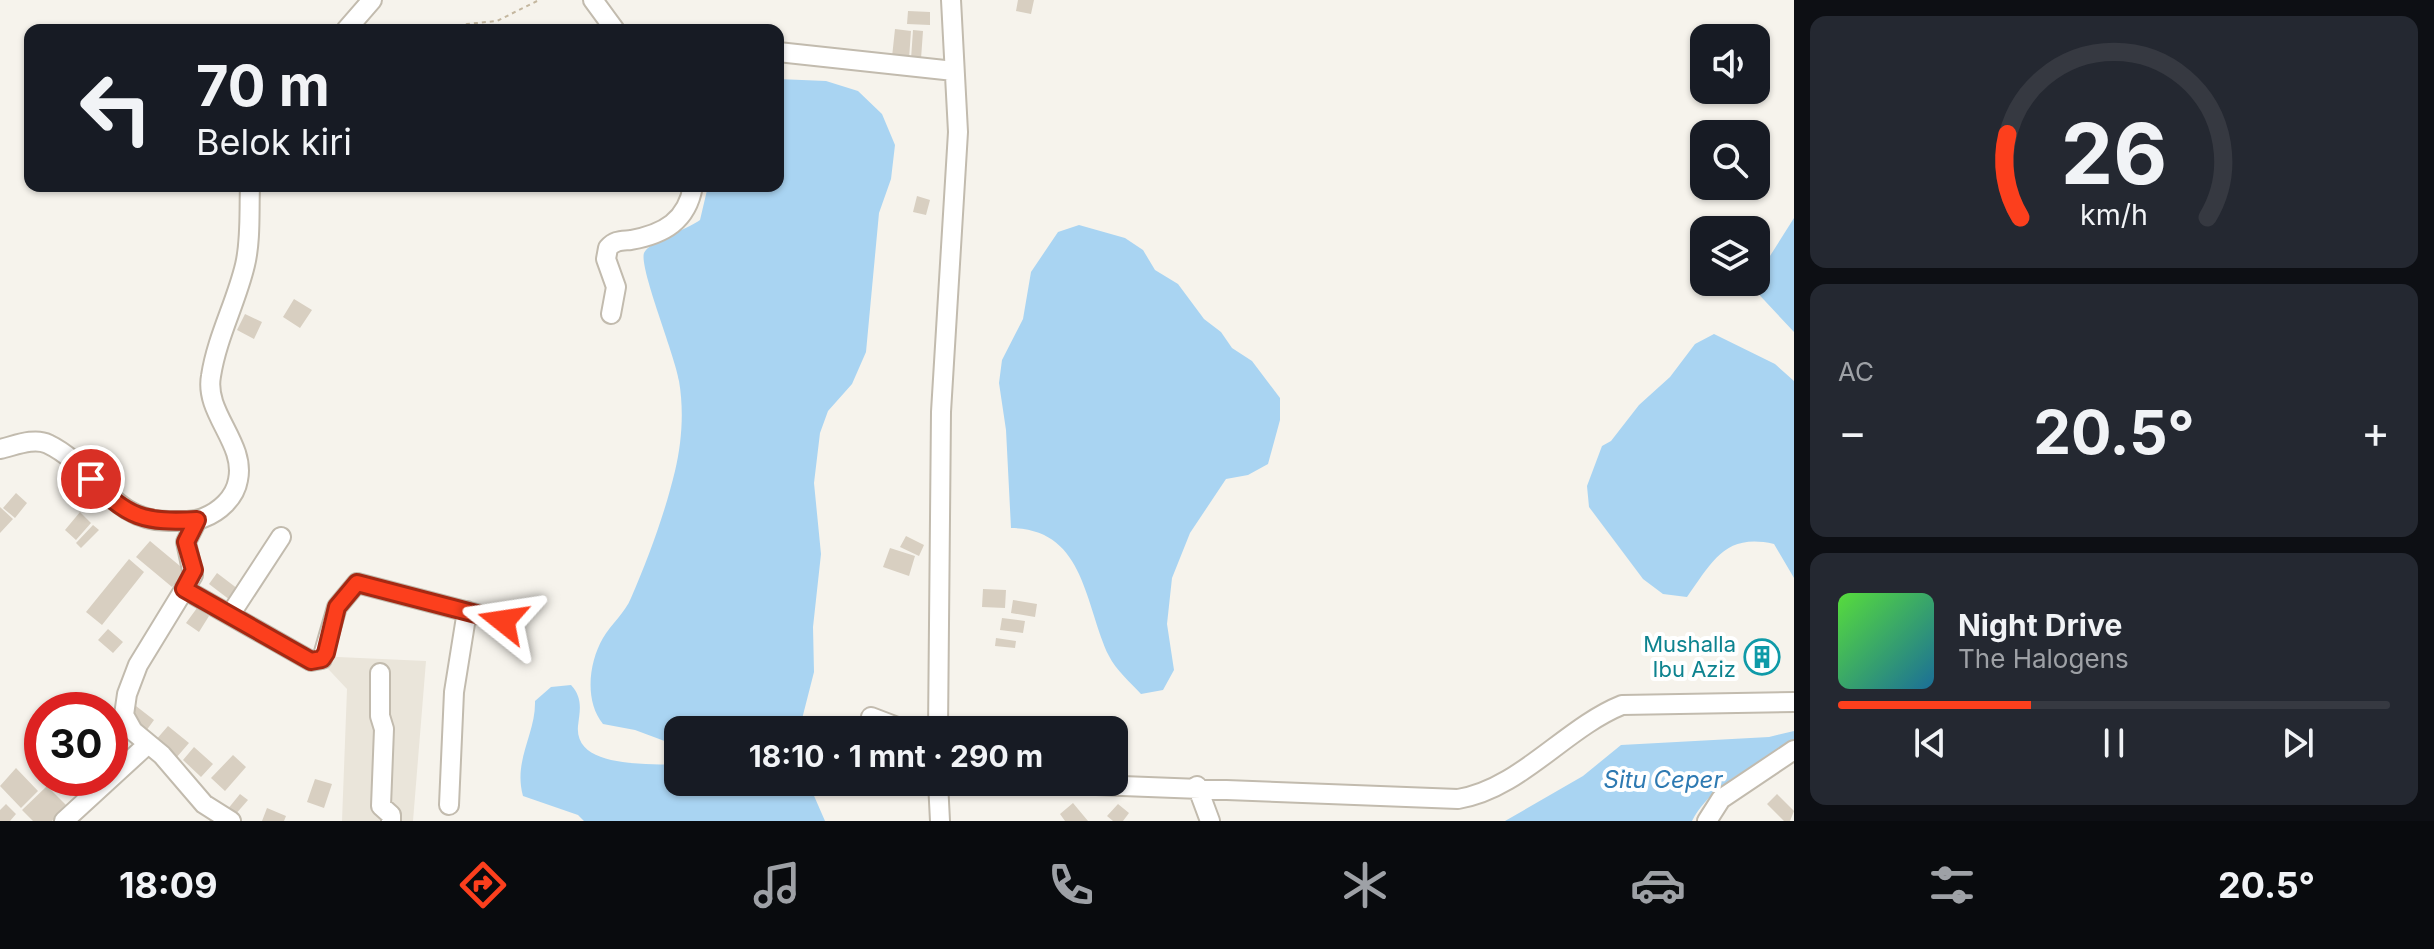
<!DOCTYPE html>
<html lang="id">
<meta charset="utf-8">
<style>
:root{--surface:#171b24;--page:#242831;--text:#f1f3f6;--muted:#9ea1a6;--line:#363941;--accent:#fc3f1d}
body{margin:0;font-family:Inter,sans-serif;background:var(--page);color:var(--text);height:100vh;display:flex;flex-direction:column;font-size:30px;white-space:nowrap}
*{box-sizing:border-box;margin:0}
p{font-size:26px;color:var(--muted)}
.icon{flex:none;width:44px;height:44px;fill:none;stroke:currentColor;stroke-width:2;stroke-linecap:round;stroke-linejoin:round}
.map{position:relative;flex:1;overflow:hidden}
.panel{display:flex;flex-direction:column;gap:16px;padding:16px;background:#0d0f14;width:640px}
.panel>*{flex:none}
.banner{position:absolute;left:24px;top:24px;width:760px;height:168px;border-radius:16px;box-shadow:0 2px 6px #0004;background:#171b24;color:var(--text);overflow:hidden}
.buttons{position:absolute;left:1690px;top:24px;display:grid;gap:16px}
.buttons a{display:grid;place-items:center;width:80px;height:80px;border-radius:16px;background:var(--surface);box-shadow:0 2px 6px #0004;font-size:40px}
.speed{position:absolute;left:24px;top:692px;display:flex;gap:16px;font-size:40px;font-weight:700;text-align:center}
.speed>*{display:grid;place-content:center;width:104px;height:104px;border-radius:50%;background:var(--surface);box-shadow:0 2px 6px #0004;line-height:1}
.speed .limit{border:12px solid #d22;background:#fff;color:#111}
.pin{position:absolute;display:grid;place-items:center;width:68px;height:68px;color:#fff;margin:-34px;border:4px solid #fff;border-radius:50%;box-shadow:0 2px 8px #0007}
.me{position:absolute;width:88px;margin:-44px;rotate:285deg;stroke-linejoin:round;filter:drop-shadow(0 0 6px #0008)}
.turn{display:flex;align-items:center;gap:28px;height:168px;padding:0 40px;font-size:36px}
.turn .icon{width:104px;height:104px;stroke-width:2.5}
.turn b{display:block;font-size:56px;line-height:68px}
.big{font-size:60px;font-weight:700;line-height:1.1}
.panel .card{flex:1;display:flex;flex-direction:column;justify-content:center;gap:12px;min-width:0;padding:0 28px;border-radius:16px;background:var(--page)}
.panel .dial{align-items:center;gap:0}
.dial svg{height:208px;overflow:visible;fill:none;stroke:var(--line);stroke-width:7;stroke-linecap:round;text-anchor:middle}
.dial text{fill:var(--text);stroke:none}
.song{display:flex;align-items:center;gap:24px}
.cover{width:96px;height:96px;border-radius:12px;background:linear-gradient(135deg,hsl(110 70% 55%),hsl(200 70% 35%))}
.played{height:8px;border-radius:4px;background:linear-gradient(90deg,var(--accent) 35%,var(--line) 35%)}
.keys{display:flex;justify-content:space-around;direction:ltr}
.heat{display:flex;justify-content:space-between;align-items:center;font-size:44px;direction:ltr}
.trip{position:absolute;left:664px;top:716px;width:464px;height:80px;border-radius:16px;background:var(--surface);box-shadow:0 2px 6px #0004;font-weight:700;line-height:80px;text-align:center}
.tab-bar{display:flex;height:128px;justify-content:space-around;align-items:center;background:#090b0e;color:var(--muted)}
.tab-bar .icon{width:56px;height:56px}
.tab-bar .active{color:var(--accent)}
.tab-bar b{font-size:36px;color:var(--text)}
main{display:flex;flex:1;min-height:0}
.map>svg:first-child{display:block}
.residential{fill:#eae5da}
.water{fill:#a9d4f2}
.building{fill:#d8cfc1}
.lines{fill:none;stroke-linecap:round;stroke-linejoin:round}
.minor-casing{stroke:#c2bbae;stroke-width:22}
.path{stroke:#c4b79f;stroke-width:2;stroke-dasharray:4 4;stroke-linecap:butt}
.minor{stroke:#fff;stroke-width:18}
.route-casing{stroke:#a42913;stroke-width:20}
.route{stroke:#fc3f1d;stroke-width:14}
.labels{text-anchor:middle;stroke-width:8;stroke-linejoin:round;paint-order:stroke}
.culture-label{font-size:22px;fill:#0d838f;stroke:#fff;text-anchor:end}
.water-label{font-size:24px;font-style:italic;fill:#2e7ab2;stroke:#fff}
</style>
<main>
<div class="map">
<svg width="1794" height="821" viewBox="0 0 1794 821">
<rect width="100%" height="100%" fill="#f6f3ec"/>
<path class="residential" d="M316,656l110,5 -13,160h-71l5,-132z"/>
<path class="water" d="M778,79l48,2 32,10 24,23 13,31 -4,34 -12,34 -13,139 -14,32 -24,27 -8,22 -6,50 7,71 -8,73 1,45 -12,47 -9,11h-115v16l-43,-16 -32,-6c-19,-23 -14,-62 0,-86 8,-14 22,-25 28,-40 17,-39 34,-85 44,-127 7,-29 9,-61 4,-90 -4,-26 -40,-113 -35,-128 4,-11 44,-24 56,-33l8,-34h70z
M1794,218v114l-43,-46z
M1079,225l46,13 18,12 12,20 23,14 26,35 17,13 11,16 20,13 28,37v22l-12,44 -20,11 -22,4 -36,54 -18,45 -5,46 7,46 -11,20 -22,4c-11,-12 -25,-24 -32,-38 -25,-53 -24,-127 -98,-128l-5,-98 -7,-47 3,-23 21,-41 8,-47 27,-40z
M1714,334l61,30 19,17v197l-20,-34c-49,-11 -61,17 -87,53l-24,-3 -20,-15 -54,-72 -2,-21 15,-40 9,-5 28,-36 31,-28 25,-33z
M571,685c12,13 9,25 7,41 -4,43 71,37 100,39v17h130l17,39h-241l-6,-6 -55,-19c-10,-36 13,-62 12,-95l16,-14z
M1794,731v15c-37,17 -82,37 -102,75h-187l78,-45 38,-31 148,-8z"/>
<path class="building" d="M1018,0h16l-3,14 -15,-3z
M908,11l22,1v13l-23,-1z
M895,29l16,2 -2,28 -17,-2z
M913,30l10,1 -2,28h-10z
M917,196l13,4 -4,15 -13,-3z
M294,299l18,11 -12,18 -17,-11z
M245,314l17,8 -8,17 -17,-9z
M16,493l11,10 -12,15 -12,-10z
M0,507l13,12 -13,14z
M80,512l11,11 -15,17 -11,-10z
M93,525l6,5 -18,18 -5,-5z
M906,536l18,9 -5,11 -19,-9z
M150,541l36,30 -14,16 -36,-30z
M890,548l25,8 -6,20 -26,-9z
M129,559l15,13 -42,53 -16,-13z
M217,573l21,16 -8,11 -21,-16z
M983,589l23,1 -1,18 -23,-1z
M1013,600l24,4 -2,13 -24,-4z
M197,608l12,8 -10,16 -13,-9z
M1002,618l23,3 -2,12 -23,-3z
M108,629l15,13 -10,11 -15,-13z
M996,638l20,3 -1,7 -20,-2z
M1765,643l11,13 -17,15 -11,-13z
M136,706l18,14 -8,11 -18,-14z
M168,726l21,17 -13,15 -21,-17z
M110,727l16,19 -16,14z
M194,747l19,17 -12,13 -18,-17z
M233,755l13,12 -21,24 -14,-13z
M16,768l22,23 -17,17 -21,-22z
M67,778h23l-20,18 -10,-12z
M315,779l17,5 -8,24 -17,-6z
M47,786l20,20 -15,15h-19l-11,-11z
M240,794l8,6 -14,16 -7,-6z
M1777,794l17,17 -4,10h-6l-17,-17z
M1073,803l15,18h-23l-5,-7z
M6,804l10,10 -6,7h-10v-11z
M1118,804l11,9 -6,8h-10l-6,-5z
M267,808l19,8 -2,5h-22z"/>
<g class="lines">
<defs>
<path id="minor" d="M593,0l22,30
M346,30l26,-30
M778,52l176,19
M611,314l5,-27 -10,-28 2,-11c7,-8 13,-7 23,-8 33,-6 56,-19 62,-54
M0,449c14,-3 34,-12 48,-5 48,23 64,80 125,77 10,0 20,1 30,-3 16,-6 32,-20 35,-38 8,-37 -34,-67 -27,-104 6,-39 25,-73 34,-111 6,-25 4,-54 5,-79
M197,520l-11,22 7,33 -55,90 -11,29 -3,21 9,16 29,24 42,49 27,17
M184,589l127,72 11,-2 15,-52 20,-24 146,38
M230,615l51,-78
M380,673v43l4,13 -3,77 10,9v6
M871,717l34,13
M938,730l3,-318 17,-280 -7,-132
M938,782l2,39
M1018,782l440,17c62,-10 107,-71 164,-94l172,-3
M1197,786l13,35
M449,805l5,-113 13,-81
M64,821l84,-77
M1707,821l14,-22 73,-49"/>
</defs>
<use href="#minor" class="minor-casing"/>
<path class="path" d="M451,30l16,-6 30,-3 42,-21"/>
<use href="#minor" class="minor"/>
</g>
<g class="lines">
<defs>
<path id="route" d="M91,479c35,39 55,44 106,41l-11,22 8,28 -10,19 127,72 11,-2 4,-6 11,-46 20,-24 146,38"/>
</defs>
<use href="#route" class="route-casing"/>
<use href="#route" class="route"/>
</g>
<defs>
<symbol id="building-ring" viewBox="-11 -11 22 22"><circle r="9.5" fill="#fff" stroke="#0f9aa8" stroke-width="1.5"/><path d="M-4-6H4V6H1V3H-1V6H-4ZM-2.5-4.3h1.7v1.8h-1.7ZM.8-4.3h1.7v1.8H.8ZM-2.5-1h1.7V.8h-1.7ZM.8-1h1.7V.8H.8Z" fill="#0f9aa8"/></symbol>
</defs>
<g fill-rule="evenodd">
<use href="#building-ring" x="1742" y="637" width="40" height="40"/>
</g>
<g class="labels">
<g class="culture-label">
<text x="1736" y="652">Mushalla<tspan x="1736" dy="25">Ibu Aziz</tspan></text>
</g>
<g class="water-label">
<text x="1663" y="788">Situ Ceper</text>
</g>
</g>
</svg>
<div class="buttons">
<a><svg class="icon" aria-label="sound" viewBox="0 0 24 24"><path d="M4 9h4l5-4v14l-5-4H4zM17 9q2 3 0 6"/></svg></a>
<a><svg class="icon" aria-label="search" viewBox="0 0 24 24"><circle cx="10" cy="10" r="6"/><path d="M15 15l6 6"/></svg></a>
<a><svg class="icon" aria-label="layers" viewBox="0 0 24 24"><path d="M12 4l9 5-9 5-9-5zM3 14l9 5 9-5"/></svg></a>
</div>
<div class="speed"><div class="limit">30</div></div>
<div class="pin" style="left:91px;top:479px;background:#d93025"><svg class="icon" aria-label="arrive" viewBox="0 0 24 24"><path d="M6 21V4h12l-3 4 3 4H6"/></svg></div>
<svg class="me" style="left:503px;top:621px" viewBox="-20 -20 40 40"><path d="M0-17L14 15 0 8-14 15z" fill="#fc3f1d" stroke="#fff" stroke-width="4"/></svg>
<div class="trip">18:10 · 1 mnt · 290 m</div>
<div class="banner">
<div class="turn"><svg class="icon" aria-label="left" viewBox="0 0 24 24"><path d="M17 20v-9H6M10 6l-5 5 5 5"/></svg><div><b>70 m</b>Belok kiri</div></div>
</div>
</div>
<section class="panel">
<div class="card dial"><svg viewBox="0 0 100 80">
<path d="M14 69A42 42 0 1 1 86 69"/>
<path d="M14 69A42 42 0 0 1 9 37" stroke="#fc3f1d"/>
<text x="50" y="56" font-size="32" font-weight="700">26</text>
<text x="50" y="72" font-size="11">km/h</text>
</svg></div>
<div class="card"><p>AC</p>
<div class="heat"><a>−</a><b class="big">20.5°</b><a>+</a></div>
</div>
<div class="card">
<div class="song"><i class="cover"></i><div><b>Night Drive</b><p>The Halogens</p></div></div>
<div class="played"></div>
<div class="keys"><svg class="icon" aria-label="previous" viewBox="0 0 24 24"><path d="M18 5L8 12l10 7zM5 5v14"/></svg><svg class="icon" aria-label="pause" viewBox="0 0 24 24"><path d="M8 5v14M16 5v14"/></svg><svg class="icon" aria-label="next" viewBox="0 0 24 24"><path d="M6 5l10 7-10 7zM19 5v14"/></svg></div>
</div>
</section>
</main>
<nav class="tab-bar">
<b>18:09</b>
<svg class="icon active" aria-label="directions" viewBox="0 0 24 24"><path d="M12 3l9 9-9 9-9-9zM9 14v-3h6M13 9l2 2-2 2"/></svg>
<svg class="icon" aria-label="music" viewBox="0 0 24 24"><path d="M9 18V5l10-2v13"/><circle cx="6" cy="18" r="3"/><circle cx="16" cy="16" r="3"/></svg>
<svg class="icon" aria-label="phone" viewBox="0 0 24 24"><path d="M5 4h4l2 5-3 2q2 4 5 5l2-3 5 2v4C11 20 4 13 5 4z"/></svg>
<svg class="icon" aria-label="climate" viewBox="0 0 24 24"><path d="M12 3v18M4 7l16 10M4 17L20 7"/></svg>
<svg class="icon" aria-label="car" viewBox="0 0 24 24"><path d="M5 17H2v-5l4-1 3-4h7l3 4 3 1v5h-3M9 17h6M6 11h13"/><circle cx="7" cy="17" r="2"/><circle cx="17" cy="17" r="2"/></svg>
<svg class="icon" aria-label="filters" viewBox="0 0 24 24"><path d="M4 7h16M4 17h16"/><circle cx="9" cy="7" r="2"/><circle cx="15" cy="17" r="2"/></svg>
<b>20.5°</b>
</nav>
